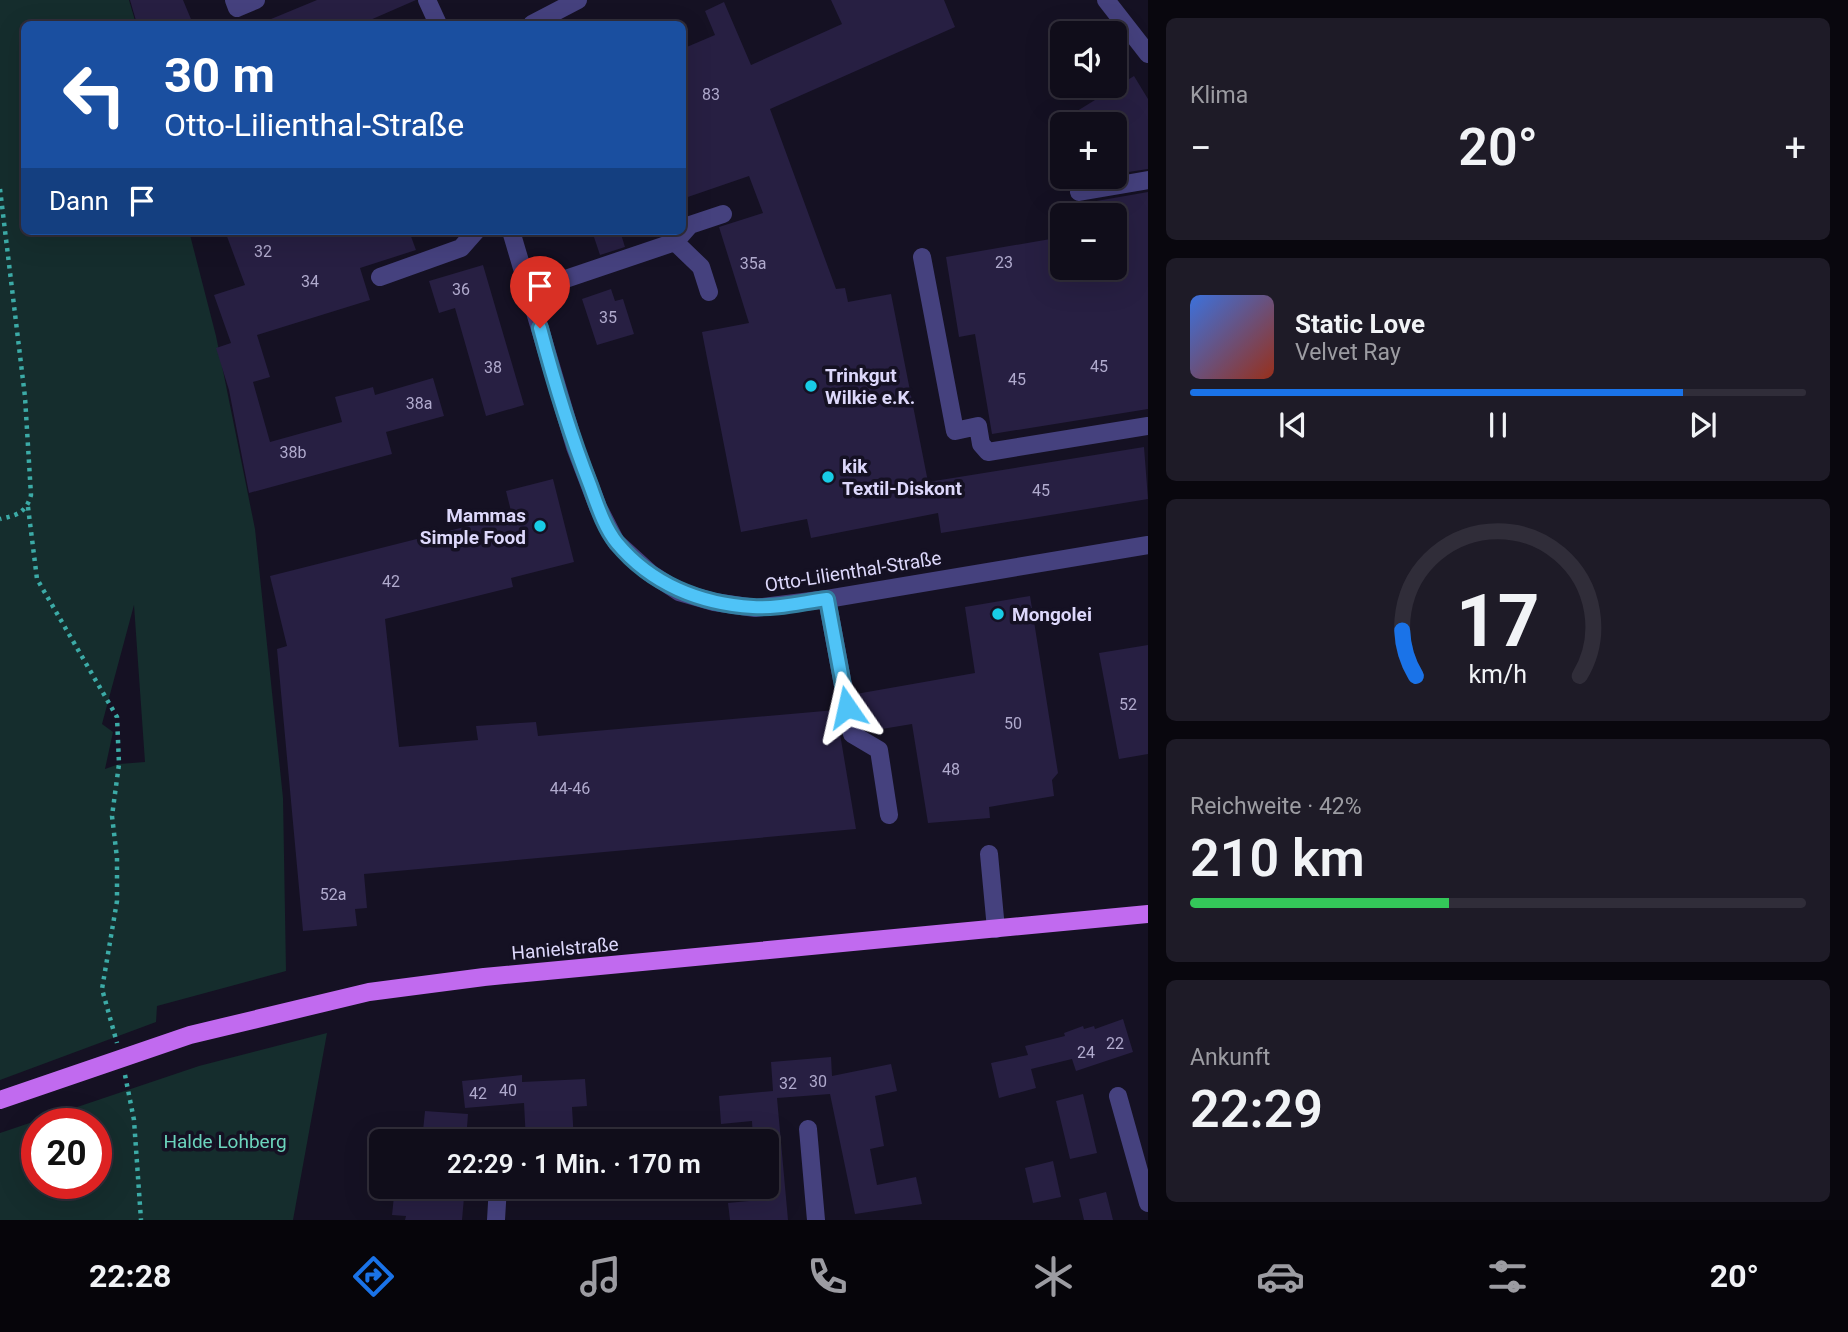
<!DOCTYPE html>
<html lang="de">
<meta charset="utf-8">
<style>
:root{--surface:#100d1a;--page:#1e1b27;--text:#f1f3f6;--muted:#9c9ca2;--line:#302d39;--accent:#1a73e8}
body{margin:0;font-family:Roboto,sans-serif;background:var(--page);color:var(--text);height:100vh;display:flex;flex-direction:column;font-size:26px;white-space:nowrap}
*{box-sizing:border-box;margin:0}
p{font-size:23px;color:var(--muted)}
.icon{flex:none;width:38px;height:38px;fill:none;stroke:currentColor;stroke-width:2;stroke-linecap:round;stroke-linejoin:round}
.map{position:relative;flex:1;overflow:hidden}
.panel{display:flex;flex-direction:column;gap:18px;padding:18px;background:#09070e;width:700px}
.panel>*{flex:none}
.guide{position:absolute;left:21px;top:21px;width:665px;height:214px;border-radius:10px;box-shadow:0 7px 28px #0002,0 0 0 2px var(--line);background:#1a4fa0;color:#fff;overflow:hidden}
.tools{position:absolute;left:1050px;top:21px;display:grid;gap:14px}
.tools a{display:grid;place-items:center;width:77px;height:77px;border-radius:10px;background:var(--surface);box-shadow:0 7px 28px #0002,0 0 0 2px var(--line);font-size:35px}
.speed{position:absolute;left:21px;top:1108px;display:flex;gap:14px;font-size:35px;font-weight:700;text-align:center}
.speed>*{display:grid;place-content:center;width:91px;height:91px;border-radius:50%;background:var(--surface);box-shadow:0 7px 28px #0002,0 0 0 2px var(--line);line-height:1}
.speed .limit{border:10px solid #d22;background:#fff;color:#111}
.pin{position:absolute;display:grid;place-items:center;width:60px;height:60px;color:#fff;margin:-72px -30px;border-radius:50% 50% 50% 0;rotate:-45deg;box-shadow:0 0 7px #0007}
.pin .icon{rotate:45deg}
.me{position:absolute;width:77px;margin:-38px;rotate:349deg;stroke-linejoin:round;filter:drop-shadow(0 0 5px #0008)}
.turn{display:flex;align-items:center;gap:24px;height:147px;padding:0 28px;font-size:32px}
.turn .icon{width:91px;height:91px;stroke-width:2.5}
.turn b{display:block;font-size:49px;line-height:60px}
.then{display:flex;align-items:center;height:66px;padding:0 28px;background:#0003;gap:14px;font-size:26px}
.big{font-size:52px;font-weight:600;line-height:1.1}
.panel .tile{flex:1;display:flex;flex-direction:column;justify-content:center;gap:10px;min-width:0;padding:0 24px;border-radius:10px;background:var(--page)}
.panel .dial{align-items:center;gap:0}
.dial svg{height:182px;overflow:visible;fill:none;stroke:var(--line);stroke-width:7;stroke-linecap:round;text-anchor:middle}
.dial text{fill:var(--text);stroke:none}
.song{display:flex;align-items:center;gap:21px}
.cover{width:84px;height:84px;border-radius:10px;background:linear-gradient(135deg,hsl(220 70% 55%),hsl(10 70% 35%))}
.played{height:7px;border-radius:4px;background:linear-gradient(90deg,var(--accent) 80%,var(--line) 80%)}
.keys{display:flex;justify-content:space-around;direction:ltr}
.heat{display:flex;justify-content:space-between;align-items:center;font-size:38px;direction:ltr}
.charge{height:10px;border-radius:5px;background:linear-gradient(90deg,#34c759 42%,var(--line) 0)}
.trip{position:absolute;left:369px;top:1129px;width:410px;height:70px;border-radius:10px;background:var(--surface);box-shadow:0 7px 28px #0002,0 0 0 2px var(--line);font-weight:600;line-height:70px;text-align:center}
.dock{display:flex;height:112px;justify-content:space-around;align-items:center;background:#06050a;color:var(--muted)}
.dock .icon{width:49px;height:49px}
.dock .active{color:var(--accent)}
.dock b{font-size:32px;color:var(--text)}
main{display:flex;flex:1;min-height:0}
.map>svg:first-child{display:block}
.green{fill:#152d2d;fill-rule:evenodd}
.building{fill:#271f42}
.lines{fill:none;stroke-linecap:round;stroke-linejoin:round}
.path{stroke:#3caba7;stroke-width:4.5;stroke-dasharray:3.5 5;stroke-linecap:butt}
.minor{stroke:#45417e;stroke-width:18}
.major{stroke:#c16aef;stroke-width:18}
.route-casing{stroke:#337fa1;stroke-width:18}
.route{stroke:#4fc3f7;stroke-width:12}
.poi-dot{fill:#18cce6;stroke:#151123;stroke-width:2.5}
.labels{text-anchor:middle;stroke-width:7;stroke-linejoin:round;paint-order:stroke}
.number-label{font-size:16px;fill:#b0aacd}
.poi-label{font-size:19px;font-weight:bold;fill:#ddd8fb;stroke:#151123;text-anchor:start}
.street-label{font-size:19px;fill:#ddd8fb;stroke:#151123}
.park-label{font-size:19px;fill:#6bd4bc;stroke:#151123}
</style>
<main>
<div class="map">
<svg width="1148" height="1220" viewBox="0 0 1148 1220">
<rect width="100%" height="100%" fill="#151123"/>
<path class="green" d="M0,0h129l7,24h-112v207h165l27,105 39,193 28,269 3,173 -129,35 -1,16 -156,58zM134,605l11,157 -26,2 -14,5 8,-37 -11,-8z
M327,1033l-34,187h-293v-87l199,-67zM37,1124h59v59h-59z"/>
<path class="building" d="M130,0h53l10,24h-56z
M317,0h99l-55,24h-102z
M831,0h113l11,27 -185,82 66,180 9,-1 3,14 43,-8 37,188 216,-35 4,52 -207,34 -3,-20 -127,25 -4,-19 -66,13 -39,-200 47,-9 -30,-96 44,-14 -14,-37 -67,23v-150l33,-14 -10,-24 19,-9 27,63 91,-41z
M1134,76l14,23v70l-33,5v-50h-59z
M1148,192v217l-156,25 -17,-100 -16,3 -13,-80 116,-20v31h53v-53h-28l-2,-12z
M225,231h184l7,19 -56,18 10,32 -113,35 13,42 -17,5 17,60 72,-20 -7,-25 38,-10 2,8 58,-17 11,38 -58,16 6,22 -143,39 -20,-103 -13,-42 15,-5 -17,-48 31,-10z
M592,231h28l5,16 -25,8z
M483,265l41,140 -38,11 -31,-108 -16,5 -10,-32z
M611,289l4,12 8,-2 11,35 -37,11 -15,-46z
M553,479l21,83 -63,16 2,9 -128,32 14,128 79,-7 -2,-14 60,-4 2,14 298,-26 20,119 -492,45 3,34 -12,1 2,17 -54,5 -26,-282 10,-3 -17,-70 242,-61 -6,-24z
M1030,596l28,177 -6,7 2,16 -65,11 1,11 -62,5 -16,-99 -42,7 -8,-4 -6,-33 119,-21 -10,-66z
M1148,645v109l-29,5 -20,-106z
M1123,1019l10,33 -57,19 -4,-12 -41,10 5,19 -37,10 -8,-35 37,-8 -3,-9 40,-10 -1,-3 19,-7 1,3 10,-3 1,3z
M831,1057l1,19 59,-12 6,27 -22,5 9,50 -14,3 7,36 39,-8 6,27 -67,10 -25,-120 -26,2 -27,2 11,122h-58l-2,-17 31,-3 -1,-14h8v-45h-13l-1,-20 -31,3 -2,-28 54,-5 -2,-29z
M522,1075v7l63,-3 2,27 -15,1 2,34h-48l-2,-38 -59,5 -3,-27z
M1083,1094l14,59 -27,6 -14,-58z
M425,1111l43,3 -2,27h-44z
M1053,1161l8,36 -28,6 -8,-35z
M438,1186h27l-3,34h-57l1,-4 -14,-1 2,-19 43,3z
M1106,1192l7,28h-29l-5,-21z"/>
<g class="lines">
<path class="path" d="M0,189l25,208 6,98c-5,18 -14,20 -31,24
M28,507l9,72 80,138 2,47 -7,52 5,42v43l-15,88 15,54
M125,1075l9,45 7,100"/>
<path class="minor" d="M234,0l3,8 19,-8
M427,0l11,24
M1106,0l42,54
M532,24l46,-24
M1079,192l69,-12
M511,231l64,216 23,60 18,35 34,31 29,19 35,10 41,6 72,-9 321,-54
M675,242l15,-17 33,-11
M922,257l33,174 23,-5 3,18 7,8 160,-26
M380,277l81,-29 15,-17
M530,291l145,-49 26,25 8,25
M827,599l25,135 27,16 10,65
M989,854l7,75
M1118,1096l30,107
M808,1129l8,91
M496,1139v2
M496,1220l2,-34"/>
<path class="major" d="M0,1100l190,-65 179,-43 115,-15 664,-63"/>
</g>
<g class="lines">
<defs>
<path id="route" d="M540,328c14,53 30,106 50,157 7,19 14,42 27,58 34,41 83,61 136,64 23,2 50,-5 74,-8l20,108"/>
</defs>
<use href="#route" class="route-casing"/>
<use href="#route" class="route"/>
</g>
<g class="poi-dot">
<circle cx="811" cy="386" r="7"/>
<circle cx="828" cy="477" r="7"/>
<circle cx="540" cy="526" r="7"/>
<circle cx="998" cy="614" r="7"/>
</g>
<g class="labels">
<g class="number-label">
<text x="711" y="100">83</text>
<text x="263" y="257">32</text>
<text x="1004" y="268">23</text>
<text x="753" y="269">35a</text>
<text x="310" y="287">34</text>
<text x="461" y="295">36</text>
<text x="608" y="323">35</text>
<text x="1099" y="372">45</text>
<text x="493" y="373">38</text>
<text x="1017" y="385">45</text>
<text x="419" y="409">38a</text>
<text x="293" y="458">38b</text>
<text x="1041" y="496">45</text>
<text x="391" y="587">42</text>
<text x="1128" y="710">52</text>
<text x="1013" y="729">50</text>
<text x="951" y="775">48</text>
<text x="570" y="794">44-46</text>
<text x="333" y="900">52a</text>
<text x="1115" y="1049">22</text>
<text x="1086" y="1058">24</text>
<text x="818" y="1087">30</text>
<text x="788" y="1089">32</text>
<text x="508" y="1096">40</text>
<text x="478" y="1099">42</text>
</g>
<g class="poi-label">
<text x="825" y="382">Trinkgut<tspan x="825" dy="22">Wilkie e.K.</tspan></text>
<text x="842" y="473">kik<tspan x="842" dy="22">Textil-Diskont</tspan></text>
<text x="526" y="522" text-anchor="end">Mammas<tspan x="526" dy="22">Simple Food</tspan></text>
<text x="1012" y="621">Mongolei</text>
</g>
<g class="street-label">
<text transform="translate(853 571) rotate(-9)" y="7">Otto-Lilienthal-Straße</text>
<text transform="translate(565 948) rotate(-5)" y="7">Hanielstraße</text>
</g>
<g class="park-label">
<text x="225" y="1148">Halde Lohberg</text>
</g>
</g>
</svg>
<div class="tools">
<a><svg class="icon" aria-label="sound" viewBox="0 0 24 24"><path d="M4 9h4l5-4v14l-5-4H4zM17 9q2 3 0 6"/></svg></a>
<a>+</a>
<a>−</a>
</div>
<div class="speed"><div class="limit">20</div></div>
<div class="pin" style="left:540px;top:328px;background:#d93025"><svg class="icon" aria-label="arrive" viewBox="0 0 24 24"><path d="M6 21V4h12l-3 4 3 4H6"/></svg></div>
<svg class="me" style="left:847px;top:707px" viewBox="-20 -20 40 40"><path d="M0-17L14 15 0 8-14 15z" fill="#4fc3f7" stroke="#fff" stroke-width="4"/></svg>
<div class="trip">22:29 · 1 Min. · 170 m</div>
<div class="guide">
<div class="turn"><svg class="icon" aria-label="left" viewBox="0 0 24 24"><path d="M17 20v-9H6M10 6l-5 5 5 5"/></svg><div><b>30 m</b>Otto-Lilienthal-Straße</div></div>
<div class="then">Dann<svg class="icon" aria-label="arrive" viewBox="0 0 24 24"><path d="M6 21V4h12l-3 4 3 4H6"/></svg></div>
</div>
</div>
<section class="panel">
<div class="tile"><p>Klima</p>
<div class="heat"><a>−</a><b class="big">20°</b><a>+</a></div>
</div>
<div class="tile">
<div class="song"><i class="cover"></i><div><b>Static Love</b><p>Velvet Ray</p></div></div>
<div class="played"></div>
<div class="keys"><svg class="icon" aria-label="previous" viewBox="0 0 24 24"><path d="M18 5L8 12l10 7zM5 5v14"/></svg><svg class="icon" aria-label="pause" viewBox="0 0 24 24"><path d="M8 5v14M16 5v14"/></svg><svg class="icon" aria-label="next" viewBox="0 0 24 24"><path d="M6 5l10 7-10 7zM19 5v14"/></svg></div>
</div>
<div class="tile dial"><svg viewBox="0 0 100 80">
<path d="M14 69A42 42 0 1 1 86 69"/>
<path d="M14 69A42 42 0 0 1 8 49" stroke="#1a73e8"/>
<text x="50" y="56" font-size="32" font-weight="700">17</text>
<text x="50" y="72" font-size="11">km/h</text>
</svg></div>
<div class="tile"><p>Reichweite · 42%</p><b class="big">210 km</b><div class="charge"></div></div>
<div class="tile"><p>Ankunft</p><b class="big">22:29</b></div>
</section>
</main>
<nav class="dock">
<b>22:28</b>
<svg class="icon active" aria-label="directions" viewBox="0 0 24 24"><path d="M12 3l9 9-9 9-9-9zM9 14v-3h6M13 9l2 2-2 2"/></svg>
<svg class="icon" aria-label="music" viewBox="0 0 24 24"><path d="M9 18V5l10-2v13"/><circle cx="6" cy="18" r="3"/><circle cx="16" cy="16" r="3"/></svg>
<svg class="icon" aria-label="phone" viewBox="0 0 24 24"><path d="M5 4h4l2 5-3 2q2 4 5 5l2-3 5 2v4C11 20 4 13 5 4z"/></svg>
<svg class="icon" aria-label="climate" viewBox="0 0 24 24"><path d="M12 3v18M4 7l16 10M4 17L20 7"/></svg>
<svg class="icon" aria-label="car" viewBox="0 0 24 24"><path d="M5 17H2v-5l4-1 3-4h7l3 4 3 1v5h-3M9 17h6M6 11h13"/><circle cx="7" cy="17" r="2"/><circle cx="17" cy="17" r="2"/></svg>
<svg class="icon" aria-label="filters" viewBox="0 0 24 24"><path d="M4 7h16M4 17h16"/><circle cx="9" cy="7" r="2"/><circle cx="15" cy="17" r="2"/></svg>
<b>20°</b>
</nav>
